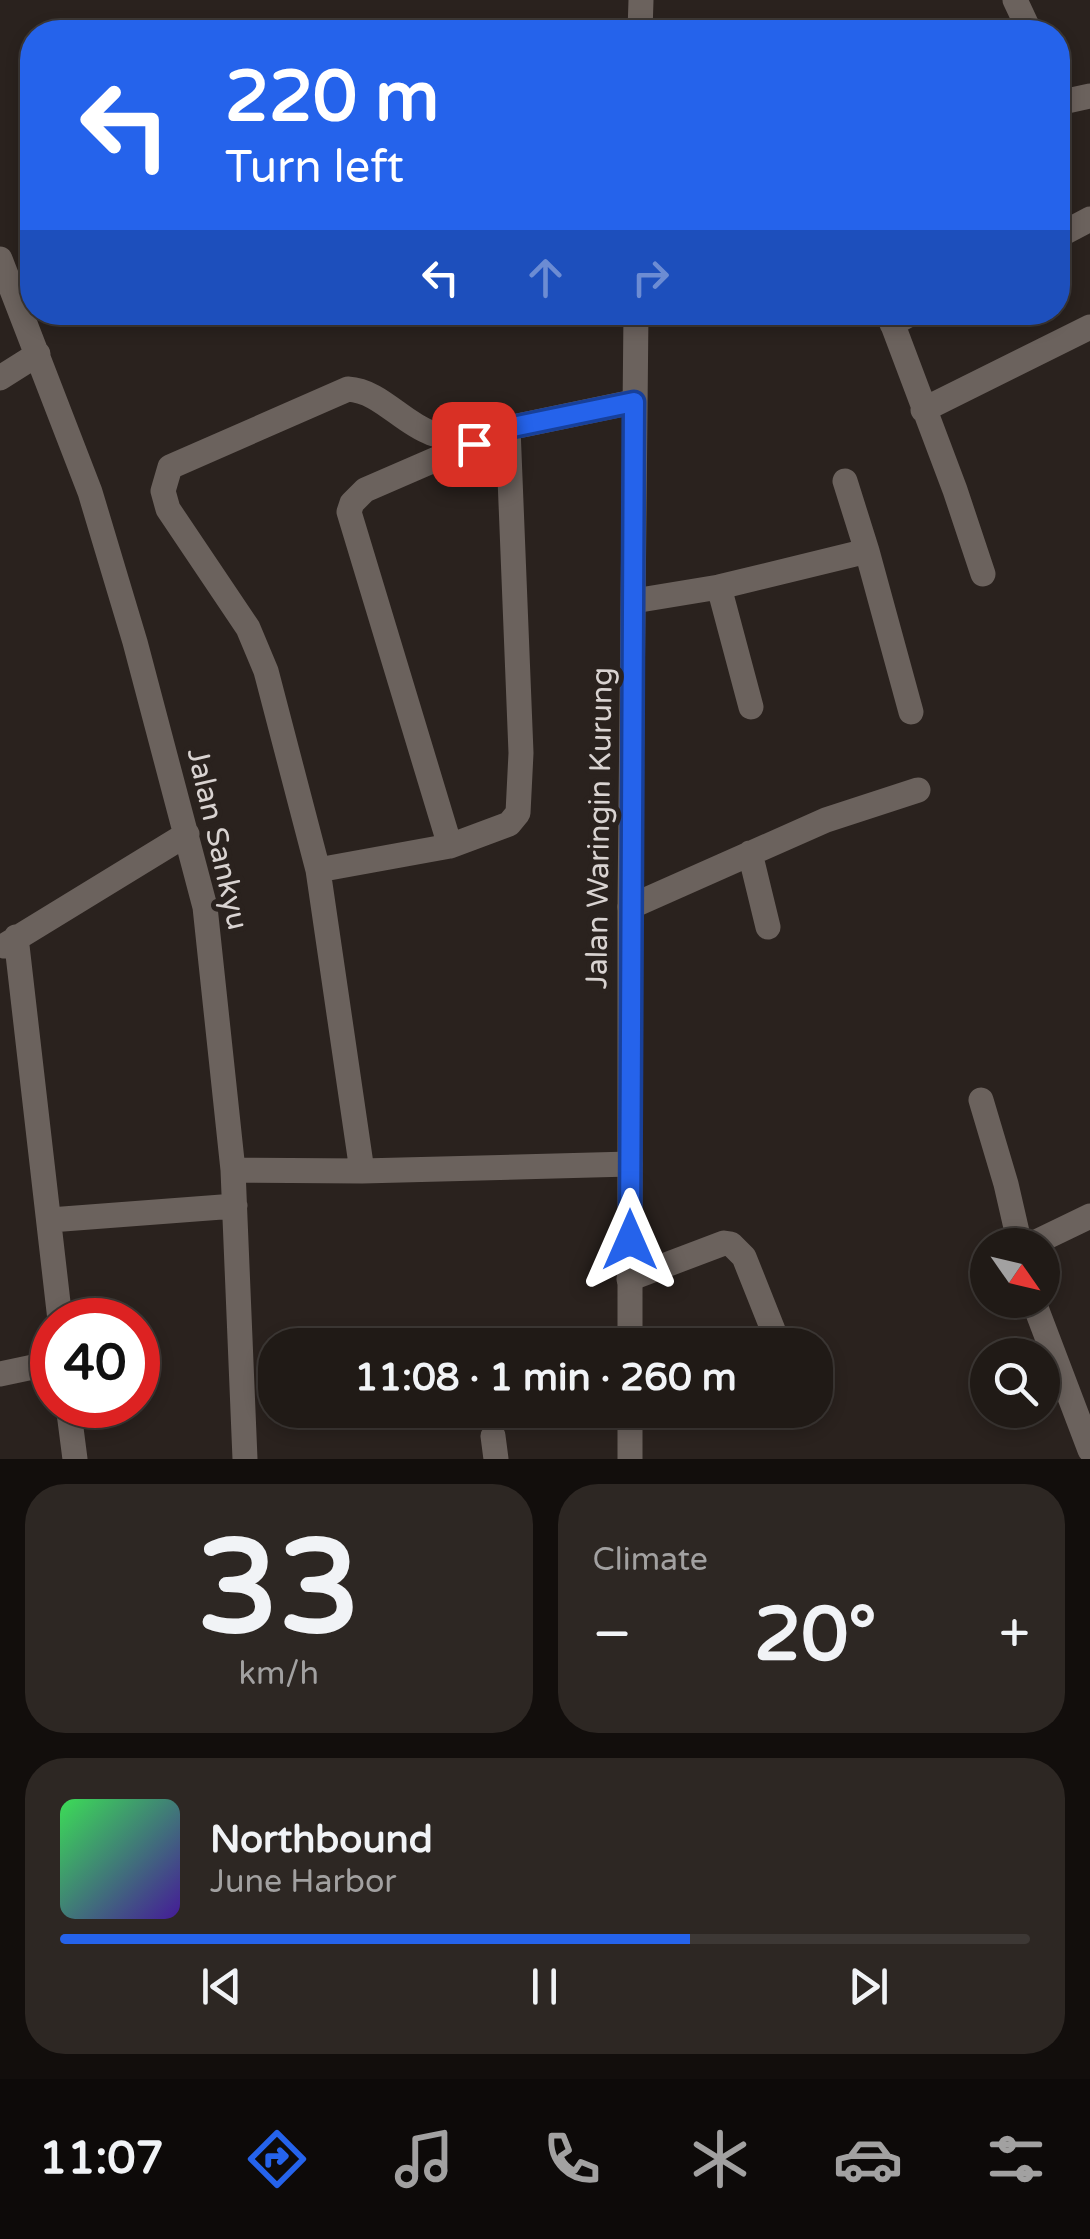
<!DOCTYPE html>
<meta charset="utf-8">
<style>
:root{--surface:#201a16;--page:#2d2723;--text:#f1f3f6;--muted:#a2a1a1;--line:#3d3835;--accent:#2563eb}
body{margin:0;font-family:"Varela Round",sans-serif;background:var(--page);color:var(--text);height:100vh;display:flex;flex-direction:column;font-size:38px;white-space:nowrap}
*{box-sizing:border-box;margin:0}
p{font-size:32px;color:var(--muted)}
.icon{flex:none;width:55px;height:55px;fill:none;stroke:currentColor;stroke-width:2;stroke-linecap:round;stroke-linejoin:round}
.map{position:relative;height:1459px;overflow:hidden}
.sheet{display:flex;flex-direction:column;gap:25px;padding:25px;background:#120e0c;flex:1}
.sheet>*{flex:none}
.guide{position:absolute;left:20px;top:20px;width:1050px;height:305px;border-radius:40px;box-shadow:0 5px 15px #0003,0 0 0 2px var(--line);background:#2563eb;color:#fff;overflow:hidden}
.needle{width:65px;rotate:124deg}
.fabs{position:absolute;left:970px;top:1228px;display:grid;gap:20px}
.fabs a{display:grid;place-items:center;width:90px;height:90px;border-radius:50%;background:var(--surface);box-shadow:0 5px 15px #0003,0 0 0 2px var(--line);font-size:50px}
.speed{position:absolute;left:30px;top:1298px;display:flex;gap:20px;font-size:50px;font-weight:700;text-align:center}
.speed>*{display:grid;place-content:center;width:130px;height:130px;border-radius:50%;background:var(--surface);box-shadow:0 5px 15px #0003,0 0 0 2px var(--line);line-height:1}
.speed .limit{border:15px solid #d22;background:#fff;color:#111}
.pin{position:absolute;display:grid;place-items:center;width:85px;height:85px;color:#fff;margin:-42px;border-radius:20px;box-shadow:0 5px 15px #0006}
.me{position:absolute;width:110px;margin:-55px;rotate:0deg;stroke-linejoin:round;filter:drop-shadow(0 0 8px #0008)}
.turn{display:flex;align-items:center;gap:35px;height:210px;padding:0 40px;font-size:45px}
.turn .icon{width:130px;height:130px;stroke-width:2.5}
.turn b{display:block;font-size:70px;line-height:85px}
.lanes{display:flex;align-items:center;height:95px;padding:0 40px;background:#0003;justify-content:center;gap:50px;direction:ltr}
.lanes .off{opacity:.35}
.big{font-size:75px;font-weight:700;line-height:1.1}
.sheet .card{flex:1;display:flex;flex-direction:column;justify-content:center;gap:15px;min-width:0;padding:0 35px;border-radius:40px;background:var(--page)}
.sheet .dial{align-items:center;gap:0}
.dial b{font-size:130px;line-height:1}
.song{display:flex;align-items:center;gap:30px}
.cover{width:120px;height:120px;border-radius:15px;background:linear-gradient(135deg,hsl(130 70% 55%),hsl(260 70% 35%))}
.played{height:10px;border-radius:5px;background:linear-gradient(90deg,var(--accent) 65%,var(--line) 65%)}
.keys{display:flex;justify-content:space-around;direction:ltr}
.heat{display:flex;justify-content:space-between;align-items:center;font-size:55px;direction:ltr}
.sheet .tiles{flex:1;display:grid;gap:25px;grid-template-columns:1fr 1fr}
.card:last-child{grid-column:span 2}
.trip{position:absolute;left:258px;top:1328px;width:575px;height:100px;border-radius:40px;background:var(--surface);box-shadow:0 5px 15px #0003,0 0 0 2px var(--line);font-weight:700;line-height:100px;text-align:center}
.dock{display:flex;height:160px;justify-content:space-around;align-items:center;background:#0d0a09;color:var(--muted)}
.dock .icon{width:70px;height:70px}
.dock .selected{color:var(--accent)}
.dock b{font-size:45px;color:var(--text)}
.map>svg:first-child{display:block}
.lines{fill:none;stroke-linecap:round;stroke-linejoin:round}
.street{stroke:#6b625d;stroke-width:25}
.secondary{stroke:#6b625d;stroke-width:25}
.route-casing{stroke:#184099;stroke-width:25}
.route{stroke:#2563eb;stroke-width:18}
.labels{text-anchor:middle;stroke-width:10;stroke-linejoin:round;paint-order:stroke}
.street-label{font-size:30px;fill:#d9d3d1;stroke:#2a221e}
</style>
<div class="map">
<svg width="1090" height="1459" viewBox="0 0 1090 1459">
<rect width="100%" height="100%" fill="#2a221e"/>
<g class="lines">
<path class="street" d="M1015,0l15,32
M1058,93l9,8 23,-5
M1058,236l32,-17
M0,259l90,233 45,150 70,265 28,263 12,289
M888,312l67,178 28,84
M892,324l22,-12
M0,378l38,-24
M923,410l167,-83
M475,444c-14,-14 -28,-5 -44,-11 -30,-11 -51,-42 -83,-44l-178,78 -7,24 5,18 80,119 18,43 52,199 44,301 268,-7
M845,481l22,70
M719,587l32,120
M634,601l85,-14 148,-36 44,161
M450,846l-101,-334 3,-9 13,-13 143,-62 125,-26
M750,853l18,74
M318,870l132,-24 59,-22 9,-11 3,-60 -13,-325
M630,907l196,-87 92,-30
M16,937l44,383
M4,946l183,-112
M981,1100l25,84 14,61
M233,1170l129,1
M50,1220l185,-14
M1030,1245l60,-29
M629,1279l95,-36 7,1 13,13 35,88
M1033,1300l57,150
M0,1374l52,-11
M68,1405l7,54
M493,1436l3,23"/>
<path class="secondary" d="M640,32l1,-32
M630,1345v-438l6,-595
M630,1410v49"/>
</g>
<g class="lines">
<defs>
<path id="route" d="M474,444l34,-16 126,-26 -4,838"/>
</defs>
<use href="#route" class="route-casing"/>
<use href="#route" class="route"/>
</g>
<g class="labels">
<g class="street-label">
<text transform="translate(599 828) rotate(-89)" y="10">Jalan Waringin Kurung</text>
<text transform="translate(218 839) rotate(77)" y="10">Jalan Sankyu</text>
</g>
</g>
</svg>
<div class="fabs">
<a><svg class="needle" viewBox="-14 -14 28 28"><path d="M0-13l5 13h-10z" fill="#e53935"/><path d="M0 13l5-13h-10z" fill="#a2a1a1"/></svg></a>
<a><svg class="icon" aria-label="search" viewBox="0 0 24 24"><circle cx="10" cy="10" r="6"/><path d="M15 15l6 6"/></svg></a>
</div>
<div class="speed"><div class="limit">40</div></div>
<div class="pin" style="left:474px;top:444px;background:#d93025"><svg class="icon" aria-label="arrive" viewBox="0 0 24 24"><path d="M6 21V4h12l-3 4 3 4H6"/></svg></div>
<svg class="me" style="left:630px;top:1240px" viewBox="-20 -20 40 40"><path d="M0-17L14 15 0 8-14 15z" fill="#2563eb" stroke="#fff" stroke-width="4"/></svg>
<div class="trip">11:08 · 1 min · 260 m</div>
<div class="guide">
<div class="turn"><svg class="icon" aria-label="left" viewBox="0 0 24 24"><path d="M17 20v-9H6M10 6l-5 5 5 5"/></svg><div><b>220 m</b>Turn left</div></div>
<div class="lanes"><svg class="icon" aria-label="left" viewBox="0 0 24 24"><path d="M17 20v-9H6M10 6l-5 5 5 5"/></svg><svg class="icon off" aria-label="ahead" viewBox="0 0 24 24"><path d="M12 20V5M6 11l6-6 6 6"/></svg><svg class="icon off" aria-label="right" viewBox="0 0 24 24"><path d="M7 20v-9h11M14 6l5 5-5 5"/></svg></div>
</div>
</div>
<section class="sheet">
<div class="tiles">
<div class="card dial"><b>33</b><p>km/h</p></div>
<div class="card"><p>Climate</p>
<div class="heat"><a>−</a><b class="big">20°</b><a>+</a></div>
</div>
<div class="card">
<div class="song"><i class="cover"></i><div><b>Northbound</b><p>June Harbor</p></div></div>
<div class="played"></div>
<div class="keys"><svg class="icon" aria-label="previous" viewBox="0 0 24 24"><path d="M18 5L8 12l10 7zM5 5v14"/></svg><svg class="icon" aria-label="pause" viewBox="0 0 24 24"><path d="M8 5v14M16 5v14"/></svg><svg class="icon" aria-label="next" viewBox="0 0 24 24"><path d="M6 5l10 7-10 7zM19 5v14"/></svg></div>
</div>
</div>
</section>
<nav class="dock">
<b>11:07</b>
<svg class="icon selected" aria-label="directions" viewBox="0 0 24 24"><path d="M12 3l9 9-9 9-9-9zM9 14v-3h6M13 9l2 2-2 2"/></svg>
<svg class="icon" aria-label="music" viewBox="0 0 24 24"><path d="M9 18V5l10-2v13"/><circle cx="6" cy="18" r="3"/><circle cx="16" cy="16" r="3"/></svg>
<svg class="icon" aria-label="phone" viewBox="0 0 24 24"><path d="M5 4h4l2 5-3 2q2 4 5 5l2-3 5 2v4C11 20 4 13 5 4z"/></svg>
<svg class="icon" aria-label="climate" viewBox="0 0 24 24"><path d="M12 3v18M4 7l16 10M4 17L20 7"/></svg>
<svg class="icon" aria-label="car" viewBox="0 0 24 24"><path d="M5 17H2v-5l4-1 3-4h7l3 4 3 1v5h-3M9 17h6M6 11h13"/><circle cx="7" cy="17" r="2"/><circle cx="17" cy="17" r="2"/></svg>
<svg class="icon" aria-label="filters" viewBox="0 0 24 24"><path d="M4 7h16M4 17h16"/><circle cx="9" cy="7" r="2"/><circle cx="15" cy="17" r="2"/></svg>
</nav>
